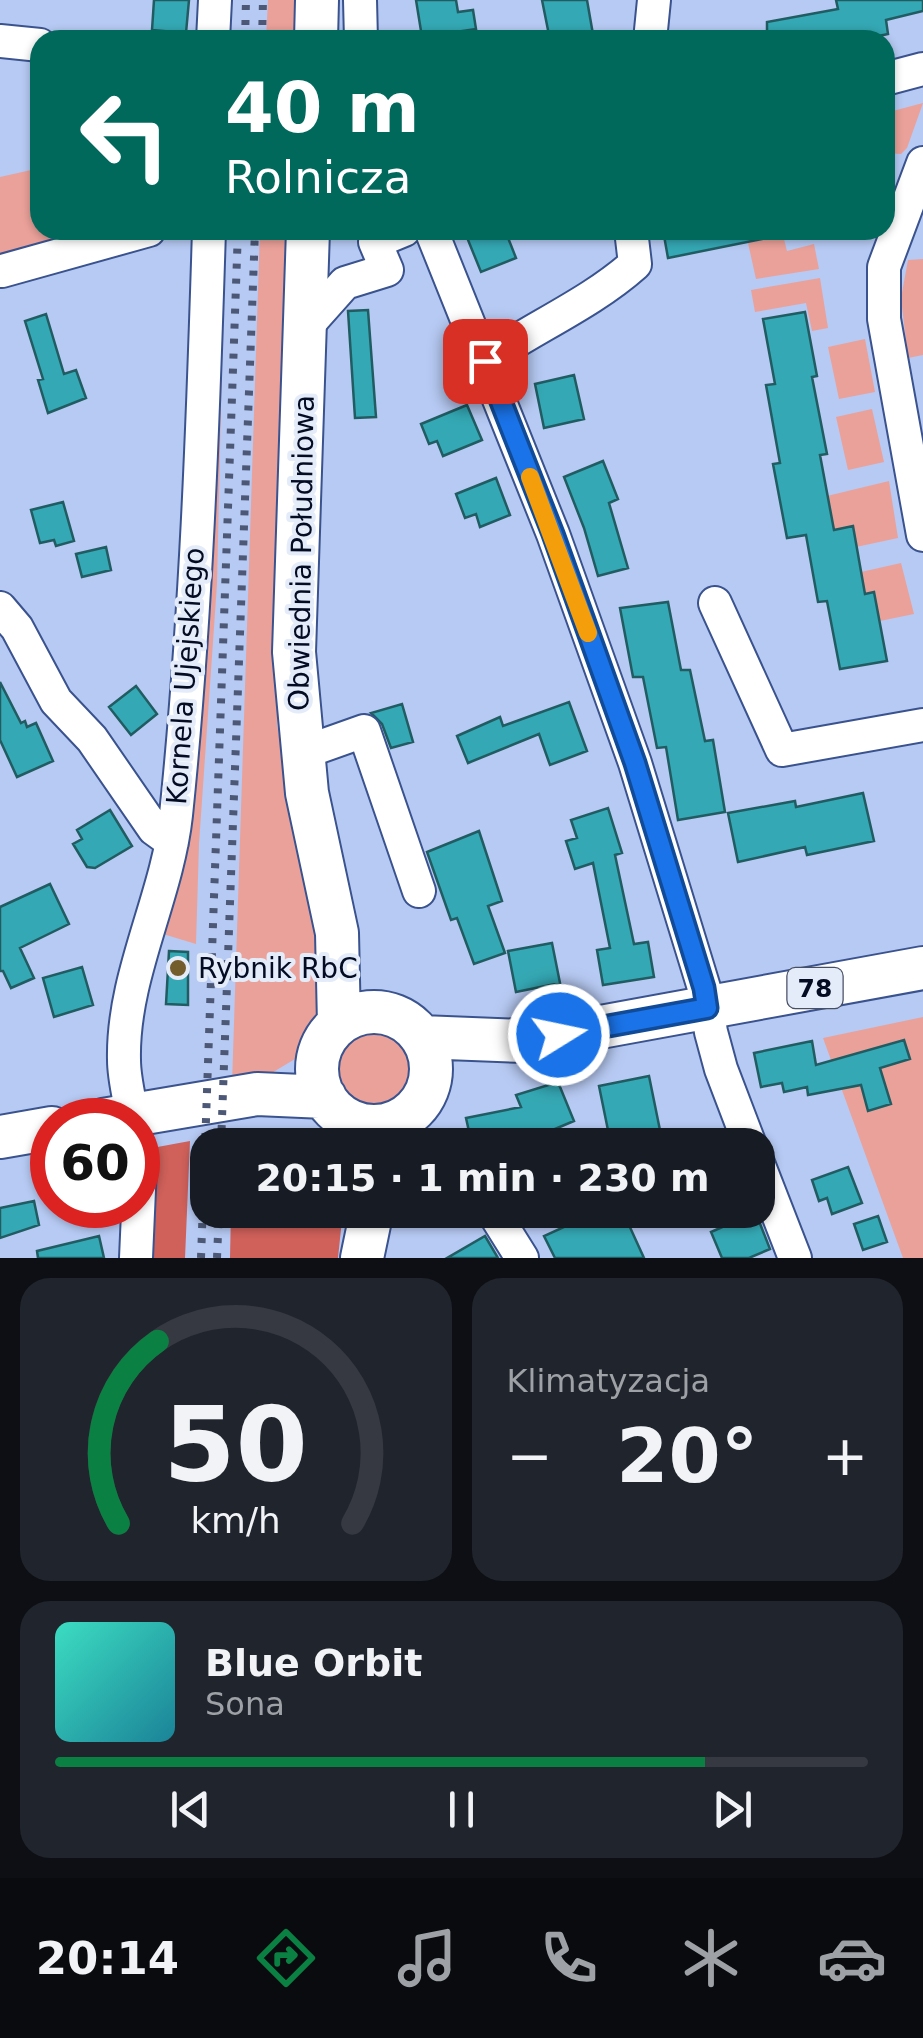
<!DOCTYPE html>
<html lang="pl">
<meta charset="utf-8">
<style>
:root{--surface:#171b24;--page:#20242c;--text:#f1f3f6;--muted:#9ea1a6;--line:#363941;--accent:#0b8043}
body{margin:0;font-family:"DejaVu Sans",sans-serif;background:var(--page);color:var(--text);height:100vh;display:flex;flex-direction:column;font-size:38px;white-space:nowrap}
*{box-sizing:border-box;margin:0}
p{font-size:32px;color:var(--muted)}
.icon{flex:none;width:55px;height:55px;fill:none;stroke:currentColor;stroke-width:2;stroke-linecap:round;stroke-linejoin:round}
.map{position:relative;height:1258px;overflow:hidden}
.side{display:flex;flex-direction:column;gap:20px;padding:20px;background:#0d0f14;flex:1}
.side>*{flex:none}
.hud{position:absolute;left:30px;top:30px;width:865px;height:210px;border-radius:30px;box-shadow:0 2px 8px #0004;background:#00695c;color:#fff;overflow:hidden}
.speed{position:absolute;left:30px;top:1098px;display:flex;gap:20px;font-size:50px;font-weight:700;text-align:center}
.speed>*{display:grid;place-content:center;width:130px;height:130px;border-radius:50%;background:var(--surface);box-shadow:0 2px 8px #0004;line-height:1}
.speed .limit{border:15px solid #d22;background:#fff;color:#111}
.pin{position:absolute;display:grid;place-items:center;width:85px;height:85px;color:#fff;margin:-42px;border-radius:20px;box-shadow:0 5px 15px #0006}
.me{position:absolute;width:110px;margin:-55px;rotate:80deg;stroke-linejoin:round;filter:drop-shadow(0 0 8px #0008)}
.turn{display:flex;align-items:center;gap:35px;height:210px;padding:0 30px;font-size:45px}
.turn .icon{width:130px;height:130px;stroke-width:2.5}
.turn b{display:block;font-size:70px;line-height:85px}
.big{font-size:75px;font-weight:600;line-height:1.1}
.side .tile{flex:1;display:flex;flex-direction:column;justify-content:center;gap:15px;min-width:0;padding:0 35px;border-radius:30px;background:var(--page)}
.side .dial{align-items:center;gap:0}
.dial svg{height:260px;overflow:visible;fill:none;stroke:var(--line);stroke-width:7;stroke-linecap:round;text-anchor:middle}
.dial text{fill:var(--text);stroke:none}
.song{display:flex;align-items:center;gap:30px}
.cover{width:120px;height:120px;border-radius:15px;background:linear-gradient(135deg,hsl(170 70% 55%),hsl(190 70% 35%))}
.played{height:10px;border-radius:5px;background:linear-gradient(90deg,var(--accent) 80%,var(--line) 80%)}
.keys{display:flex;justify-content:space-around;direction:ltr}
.heat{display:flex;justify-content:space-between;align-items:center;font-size:55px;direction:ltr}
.side .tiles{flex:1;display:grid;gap:20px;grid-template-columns:1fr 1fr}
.tile:last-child{grid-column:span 2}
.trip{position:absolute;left:190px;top:1128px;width:585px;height:100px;border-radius:30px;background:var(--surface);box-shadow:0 2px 8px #0004;font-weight:600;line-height:100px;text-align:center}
.tabs{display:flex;height:160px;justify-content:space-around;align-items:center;background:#090b0e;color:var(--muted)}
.tabs .icon{width:70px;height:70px}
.tabs .on{color:var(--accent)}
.tabs b{font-size:45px;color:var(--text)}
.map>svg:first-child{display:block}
.green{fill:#eaa19a}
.forest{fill:#cf605a}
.building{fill:#34a8b4;stroke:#215c62;stroke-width:2.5}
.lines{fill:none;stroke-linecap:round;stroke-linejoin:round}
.minor-casing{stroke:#3a538e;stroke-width:36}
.major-casing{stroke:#3a538e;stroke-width:46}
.minor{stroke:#fff;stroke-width:32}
.major{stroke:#fff;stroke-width:42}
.rail{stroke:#4c5876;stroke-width:8;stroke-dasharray:5 10;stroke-linecap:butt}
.route-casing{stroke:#114b97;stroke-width:25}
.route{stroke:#1a73e8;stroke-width:18}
.slow{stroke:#f59e0b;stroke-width:18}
.poi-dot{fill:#735d2d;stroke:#e4ebf9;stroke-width:4}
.labels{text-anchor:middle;stroke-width:8;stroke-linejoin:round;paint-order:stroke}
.shield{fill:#e4ebf9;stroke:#474f63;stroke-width:2.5}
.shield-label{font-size:25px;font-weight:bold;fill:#040c23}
.street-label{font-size:28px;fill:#040c23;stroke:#e4ebf9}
.poi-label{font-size:28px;fill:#040c23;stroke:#e4ebf9;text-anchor:start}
</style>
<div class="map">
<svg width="923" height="1258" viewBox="0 0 923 1258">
<rect width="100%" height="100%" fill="#b7caf3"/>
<path class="green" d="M268,0h35l-1,40h-36z
M923,103l-16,45 -6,6 -16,-1v-40z
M40,168v62h46l-86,29v-82z
M225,230l-8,354 -18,260 -3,100 -33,-10 15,-44 7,-79z
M260,230h36l-19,495 54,288 -21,37 -40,24 -38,10z
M783,235l4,16 27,-7 5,25 -63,10 -8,-36z
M923,259v96l-15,3 -7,-60 7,-38z
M820,278l8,50 -16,3 -6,-28 -51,9 -4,-22z
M865,339l10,53 -36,7 -11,-52z
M872,409l12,53 -36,8 -12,-53z
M889,481l9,57 -42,9 -4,-20 -18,3 -7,-34z
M901,563l13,51 -34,7 -6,-28 -9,1 -4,-22z
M923,1017v241h-20l-80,-220z
M338 1070a37 37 0 1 1 74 0a37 37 0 1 1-74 0Z"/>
<path class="forest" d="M190,1141l-5,117h-40l7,-110z
M231,1210h112l-5,48h-108z"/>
<path class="building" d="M154,0h35l-3,33 -34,-3z
M416,0h40l2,12 15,-2 3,19 -54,8z
M542,0h45l7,40h-44z
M836,0h87v11l-37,9 2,14 -28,6h-93v-18l71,-13z
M464,230h41l11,28 -35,14z
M663,230h98l1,9 -94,19z
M368,310l8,107 -21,1 -7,-107z
M805,312l12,64 -5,1 15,77 -7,1 14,75 19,-4 12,68 9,-2 13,69 -47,8 -13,-68 -9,1 -12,-67 -19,3 -14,-74 7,-1 -14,-78 9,-1 -12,-65z
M46,314l18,60 12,-4 10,28 -38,15 -10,-33 5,-1 -18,-58z
M574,375l10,44 -40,9 -9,-44z
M467,405l15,35 -39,16 -6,-15 -8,3 -8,-20z
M603,461l15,38 -9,4 19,65 -30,8 -14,-48 -20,-51z
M496,478l14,37 -30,12 -4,-13 -11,4 -9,-24z
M63,502l11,39 -18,5 -2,-6 -14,3 -9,-33z
M106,547l5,23 -29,7 -6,-23z
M668,602l13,68h9l15,71 8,-1 12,72 -47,8 -12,-73 -9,1 -14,-71h-10l-13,-69z
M0,682l21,41 4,-2 2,6 9,-4 17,38 -36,16 -17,-37z
M136,686l21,28 -26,21 -22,-28z
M569,702l18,49 -37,14 -11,-31 -71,29 -11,-27 43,-19 3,9z
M402,704l11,38 -22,6 -9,-24 -11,-11z
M863,793l11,48 -67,14 -2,-8 -67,15 -10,-49 67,-12 1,6z
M608,808l14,45 -7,2 19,89 14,-2 6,35 -51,8 -6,-35 13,-2 -17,-85 -18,6 -9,-28 11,-3 -6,-18z
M110,810l22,36 -37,22 -8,-1 -14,-23 9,-5 -5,-9z
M479,831l23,70 -14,5 17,47 -31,11 -17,-46 -6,2 -24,-68z
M50,884l19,40 -49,24 14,30 -23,10 -8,-17h-3v-64z
M552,943l8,40 -44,9 -8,-41z
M169,951l19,1v53l-22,-1z
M82,967l11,38 -39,12 -11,-39z
M904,1040l6,19 -30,9 11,36 -23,7 -7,-26 -53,10 -1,-8 -23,5 -2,-9 -21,4 -7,-34 58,-12 4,24z
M649,1076l14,69h-52l-12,-59z
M558,1082l16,39 -57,24h-45l-6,-27 55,-11 -5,-12z
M848,1167l14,36 -30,11 -5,-16 -8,3 -7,-21z
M34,1201l5,24 -39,13v-30z
M601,1210h10l2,5 10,-3 21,46h-89l-11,-22z
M757,1216l13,33 -21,9h-27l-11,-26 34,-15 2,4z
M878,1216l9,26 -24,8 -9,-26z
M99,1236l5,22h-66l-1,-7z
M485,1236l13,22h-51z"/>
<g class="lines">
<defs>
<path id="minor" d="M360,0l1,40
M213,40l2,-40
M650,40l4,-40
M0,41l40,4
M885,79l38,-10
M923,163l-39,104v52l39,216
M431,230l122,304 82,229 69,225 7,44 10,37 29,76
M2,271l147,-41
M304,329l41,-46 42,-13 -12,-28 29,-12
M485,361c49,-34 105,-57 150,-97l-4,-34
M715,603l67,147 141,-25
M0,608l17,20 39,73 36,38 62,90 18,13
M302,753l62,-22 55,160
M133,1120c-3,-20 -9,-40 -9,-60 -2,-84 43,-162 52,-245 20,-194 27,-390 33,-585
M758,1163l37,95
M492,1210l30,48
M136,1258l4,-91 -2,-22"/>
<path id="major" d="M316,40l1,-40
M308,230l-14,422 13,141 30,140 2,91
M317 1069a57 57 0 1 1 114 0a57 57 0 1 1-114 0Z
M421,1037l103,4 399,-73
M103,1120l154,-26 68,3
M0,1137l52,-9
M362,1258l10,-48"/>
</defs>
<use href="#minor" class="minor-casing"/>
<use href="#major" class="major-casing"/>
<use href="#minor" class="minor"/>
<use href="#major" class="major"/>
<path class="rail" d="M245,40l1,-40
M262,40l1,-40
M221,1145l34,-915
M201,1258l37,-1028
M217,1258l2,-48"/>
</g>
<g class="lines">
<defs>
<path id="route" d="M485,361l68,173 82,229 69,225 3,20 -148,27"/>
</defs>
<use href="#route" class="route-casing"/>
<use href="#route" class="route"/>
<path class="slow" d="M530,477l58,156"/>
</g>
<circle class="poi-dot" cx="178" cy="968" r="10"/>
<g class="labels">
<rect class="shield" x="787.5" y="968" width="55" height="40" rx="8"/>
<g class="shield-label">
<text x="815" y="997">78</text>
</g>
<g class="street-label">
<text transform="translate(301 553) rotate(-89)" y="10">Obwiednia Południowa</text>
<text transform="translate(185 676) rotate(-86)" y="10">Kornela Ujejskiego</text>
</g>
<g class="poi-label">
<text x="198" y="978">Rybnik RbC</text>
</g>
</g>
</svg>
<div class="speed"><div class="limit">60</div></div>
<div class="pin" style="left:485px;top:361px;background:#d93025"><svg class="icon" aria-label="arrive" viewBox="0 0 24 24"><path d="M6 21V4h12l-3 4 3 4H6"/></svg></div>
<svg class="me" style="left:559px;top:1035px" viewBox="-20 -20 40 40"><circle r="17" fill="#1a73e8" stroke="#fff" stroke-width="3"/><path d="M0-11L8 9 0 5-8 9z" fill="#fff"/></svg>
<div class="trip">20:15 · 1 min · 230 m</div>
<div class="hud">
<div class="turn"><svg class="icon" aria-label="left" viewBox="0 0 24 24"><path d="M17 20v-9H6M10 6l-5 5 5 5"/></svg><div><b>40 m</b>Rolnicza</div></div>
</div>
</div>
<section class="side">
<div class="tiles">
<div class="tile dial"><svg viewBox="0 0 100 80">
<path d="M14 69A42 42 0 1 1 86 69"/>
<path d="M14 69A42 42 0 0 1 26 13" stroke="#0b8043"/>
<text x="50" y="56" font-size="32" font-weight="700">50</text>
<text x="50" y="72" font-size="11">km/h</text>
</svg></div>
<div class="tile"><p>Klimatyzacja</p>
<div class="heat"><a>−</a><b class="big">20°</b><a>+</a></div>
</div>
<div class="tile">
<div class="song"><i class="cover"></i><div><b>Blue Orbit</b><p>Sona</p></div></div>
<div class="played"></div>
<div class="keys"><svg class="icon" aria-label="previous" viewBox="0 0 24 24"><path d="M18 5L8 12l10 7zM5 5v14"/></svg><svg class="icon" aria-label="pause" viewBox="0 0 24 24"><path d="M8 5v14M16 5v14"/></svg><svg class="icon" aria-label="next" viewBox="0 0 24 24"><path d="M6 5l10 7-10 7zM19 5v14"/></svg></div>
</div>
</div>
</section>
<nav class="tabs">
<b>20:14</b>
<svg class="icon on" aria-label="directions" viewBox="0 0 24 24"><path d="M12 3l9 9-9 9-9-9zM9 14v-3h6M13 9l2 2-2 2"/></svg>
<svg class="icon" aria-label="music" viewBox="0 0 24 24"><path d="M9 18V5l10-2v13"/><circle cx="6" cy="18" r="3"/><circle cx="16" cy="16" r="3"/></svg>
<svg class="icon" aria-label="phone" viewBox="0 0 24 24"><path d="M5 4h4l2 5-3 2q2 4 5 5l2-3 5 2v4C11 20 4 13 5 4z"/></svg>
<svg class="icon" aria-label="climate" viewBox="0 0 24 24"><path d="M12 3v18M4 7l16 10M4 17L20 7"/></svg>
<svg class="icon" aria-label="car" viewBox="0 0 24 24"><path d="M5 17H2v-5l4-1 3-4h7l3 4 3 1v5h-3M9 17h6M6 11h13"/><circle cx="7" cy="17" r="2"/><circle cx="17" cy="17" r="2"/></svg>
</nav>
